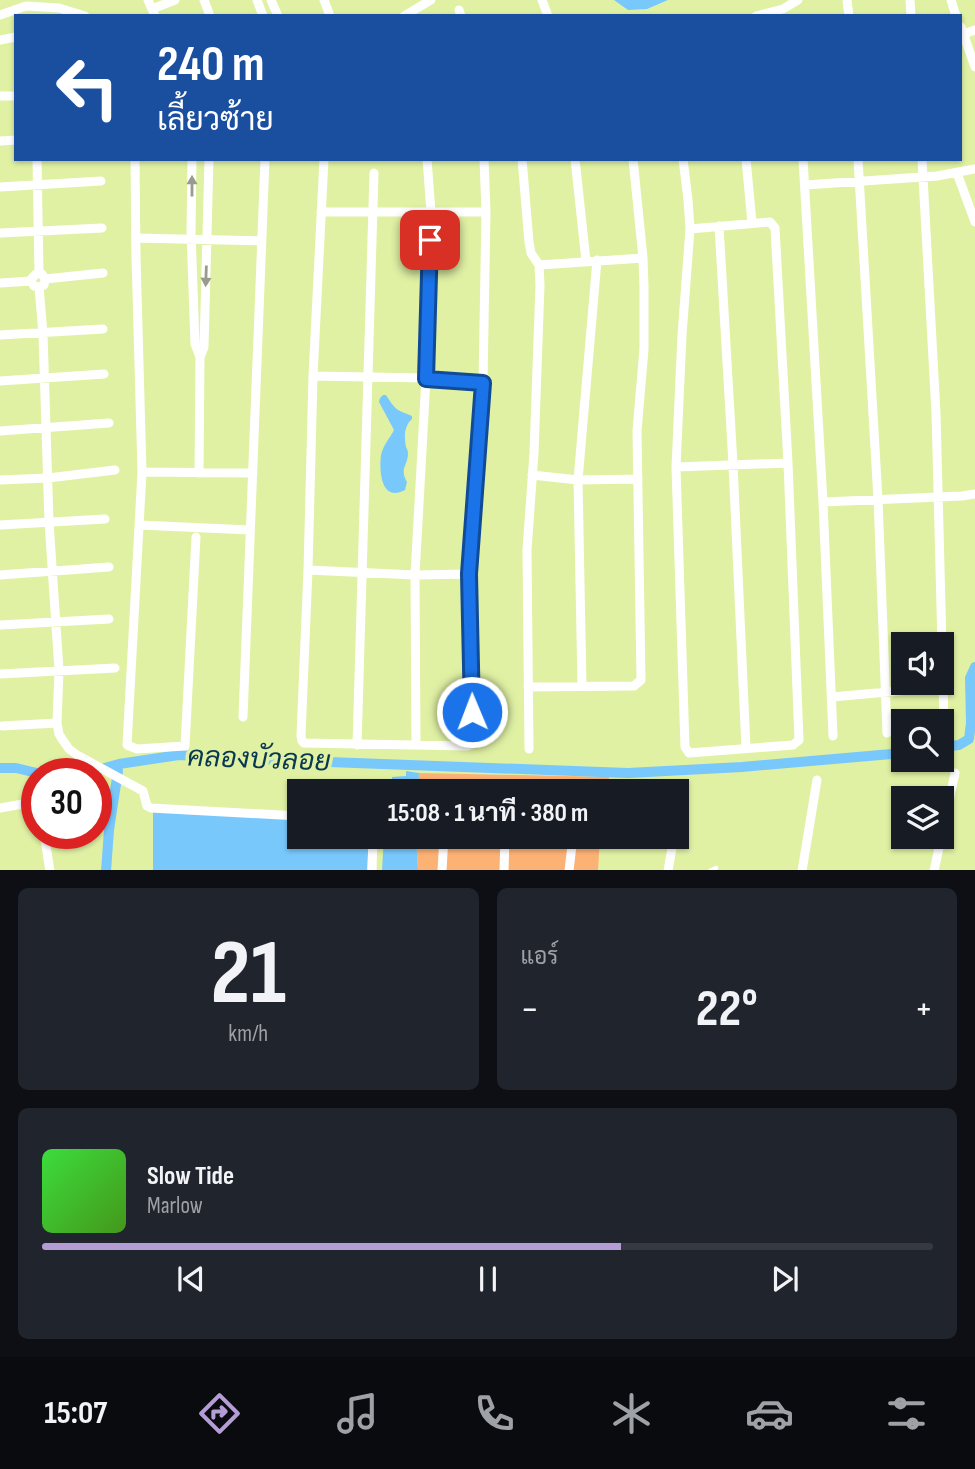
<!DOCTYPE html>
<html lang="th">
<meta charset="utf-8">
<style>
:root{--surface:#171b24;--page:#20242c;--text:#f1f3f6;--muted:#9ea1a6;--line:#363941;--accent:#b39dd4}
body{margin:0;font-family:"Sofia Sans Condensed",Sarabun,sans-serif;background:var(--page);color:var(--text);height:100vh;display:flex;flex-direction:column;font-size:26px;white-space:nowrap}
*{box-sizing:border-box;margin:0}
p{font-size:23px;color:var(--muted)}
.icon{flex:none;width:38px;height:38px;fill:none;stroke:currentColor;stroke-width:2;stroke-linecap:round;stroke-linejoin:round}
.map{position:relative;height:870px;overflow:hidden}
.details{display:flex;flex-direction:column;gap:18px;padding:18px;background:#0d0f14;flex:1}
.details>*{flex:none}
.guide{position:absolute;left:14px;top:14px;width:948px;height:147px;border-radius:0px;box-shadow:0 2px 5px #0004;background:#1a4fa0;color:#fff;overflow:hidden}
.buttons{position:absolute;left:891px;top:632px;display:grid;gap:14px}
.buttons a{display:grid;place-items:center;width:63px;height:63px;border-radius:0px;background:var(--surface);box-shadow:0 2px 5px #0004;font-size:35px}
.speed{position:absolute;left:21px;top:758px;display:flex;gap:14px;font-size:35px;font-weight:700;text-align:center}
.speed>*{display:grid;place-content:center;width:91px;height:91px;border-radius:50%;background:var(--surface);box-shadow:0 2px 5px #0004;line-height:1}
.speed .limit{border:10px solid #d22;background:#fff;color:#111}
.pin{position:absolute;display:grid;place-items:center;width:60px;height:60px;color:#fff;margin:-30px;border-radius:14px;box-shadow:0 4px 10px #0006}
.me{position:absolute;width:77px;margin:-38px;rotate:359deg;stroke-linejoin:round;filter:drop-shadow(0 0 5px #0008)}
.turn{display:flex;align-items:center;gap:24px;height:147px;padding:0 28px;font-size:32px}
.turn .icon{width:91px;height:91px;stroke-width:2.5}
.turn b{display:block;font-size:49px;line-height:60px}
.big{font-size:52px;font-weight:700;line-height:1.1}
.details .card{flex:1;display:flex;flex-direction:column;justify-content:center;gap:10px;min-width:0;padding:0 24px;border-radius:10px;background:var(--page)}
.details .dial{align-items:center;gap:0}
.dial b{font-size:91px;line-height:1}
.song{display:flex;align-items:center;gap:21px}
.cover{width:84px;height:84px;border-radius:10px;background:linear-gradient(135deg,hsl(120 70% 55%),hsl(100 70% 35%))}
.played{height:7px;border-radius:4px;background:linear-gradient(90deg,var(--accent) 65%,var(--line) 65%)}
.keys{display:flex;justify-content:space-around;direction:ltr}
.heat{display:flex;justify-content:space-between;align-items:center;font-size:38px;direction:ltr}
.details .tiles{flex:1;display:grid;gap:18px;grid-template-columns:1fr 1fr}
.card:last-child{grid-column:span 2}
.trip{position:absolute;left:287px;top:779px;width:402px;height:70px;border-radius:0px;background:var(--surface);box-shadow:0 2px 5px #0004;font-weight:700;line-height:70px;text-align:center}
.tab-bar{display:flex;height:112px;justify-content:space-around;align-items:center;background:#090b0e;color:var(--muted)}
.tab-bar .icon{width:49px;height:49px}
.tab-bar .selected{color:var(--accent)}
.tab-bar b{font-size:32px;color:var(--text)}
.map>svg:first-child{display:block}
.green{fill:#fdb275}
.water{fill:#79c8fc}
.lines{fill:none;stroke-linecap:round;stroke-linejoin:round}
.canal{stroke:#79c8fc;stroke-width:10}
.building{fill:#a8b86d}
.lane{stroke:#fff;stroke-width:4.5}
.street{stroke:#fff;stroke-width:9}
.oneway{fill:#989b8d}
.route-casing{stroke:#114b97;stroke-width:18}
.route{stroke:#1a73e8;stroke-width:12}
.labels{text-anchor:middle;stroke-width:7;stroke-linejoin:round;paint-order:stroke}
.water-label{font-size:28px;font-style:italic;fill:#093851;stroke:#e0f1a4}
</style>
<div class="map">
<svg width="975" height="871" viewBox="0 0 975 871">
<rect width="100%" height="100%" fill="#e0f1a4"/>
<path class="green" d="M419,773l190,4 -1,14h-190z
M416,837h184l-2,33h-180z"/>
<path class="water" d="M614,0h54l-21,9 -19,1z
M383,395h3c11,17 10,14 26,21v3c-8,7 -8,18 -6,28 1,2 2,4 2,6 0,13 -9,15 -1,29l-2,8c-24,13 -26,-19 -24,-35 2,-10 9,-17 13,-25l-15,-28 1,-4z
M406,771l13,2 -1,18h-27l1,-14 14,-1z
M153,812l146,6v18l70,1 -2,33 -214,1z
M384,837h32l2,33h-36z"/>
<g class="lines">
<path class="canal" d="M942,747l17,-2 10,-6 2,-16 -1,-45 5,-11
M0,768h16l25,6
M74,774l20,-3 25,-7 60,-9 96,5 353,13 114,-6 161,-14
M106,871l3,-41 9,-59"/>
</g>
<path class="building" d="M382,781l8,1v9h-9z"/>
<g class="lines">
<path class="lane" d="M710,871l6,-3"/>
<path class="street" d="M148,0l7,16
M204,0l6,16
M257,0l6,16
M271,0l7,16
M324,0l6,16
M542,0l6,16
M847,0l2,16
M910,0l1,16
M951,0l5,16
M152,9l23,-9
M459,10l2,6
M0,15l26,-9 33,2 26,8
M404,16l27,-16
M756,16l27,-7 15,-9
M961,27l14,40
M961,35l14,-5
M0,40l16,-3
M0,96h16
M0,141l16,-1
M37,159l2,114
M135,159l1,97 6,216 -15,273 10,4 48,-3 11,-209
M192,159l-1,73 4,112 5,13 4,-10 5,-188
M324,159l-11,217 -5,194 -7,166 1,5 2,2 164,3 4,-2 1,-4 -4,-166 14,-191 3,-171 -2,-53
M522,159l7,83 2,11 8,12 1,20 -6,168 -7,97 2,199
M575,159l11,102
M683,159l5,41 2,29 -8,106 -6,132 9,280 4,6 104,-8 6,-5 -11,-277 -13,-235 -5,-6 -80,7
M746,159l6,64
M803,159l20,343 10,234
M858,159l20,340 9,234
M922,159l14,254 8,310
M957,173l18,49
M805,185l132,-9 38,-7
M0,187l101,-6
M321,212h165
M719,226l14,238 13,284
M0,233l102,-5
M136,238l126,3
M539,265l104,-7
M45,279l58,-6
M0,283l31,-2 3,5 5,1 5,-2 1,-6 -3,-5h-6l-4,4 -1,3
M39,287l4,47 6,188 10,148 -2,53 2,11 3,5 7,10 8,6 66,36 4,15 4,2 148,8
M0,335l103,-6
M313,376l113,2 57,5
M0,381l104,-7
M0,431l109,-8
M676,467l112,-4
M142,472l111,1
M199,473l1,-116
M532,475l46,5 60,-1
M0,480l48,-2 67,-8
M823,502l139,-6 13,-2
M0,525l105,-6
M139,525l111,5
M308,570l107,5 54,-1
M0,575l109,-8
M0,625l109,-6
M0,674l115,-6
M582,686l-4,-206 19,-220
M528,687l106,-1 7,-6 -4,-249 7,-82v-62l-1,-29 -10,-99
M832,697l111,-10
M243,717l22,-558
M2,726l55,-3
M357,745l17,-572
M416,745l-1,-170 11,-197 5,-166 -4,-53
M376,791v-2
M447,791v-6
M0,808l34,-6 3,1
M96,811l6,-1
M44,833l6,38
M372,871l1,-35
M442,871l2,-35
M504,871l1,-35
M569,871l4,-35
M668,871l6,-35
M802,871l15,-91
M934,871l21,-98"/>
</g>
<defs><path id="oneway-solid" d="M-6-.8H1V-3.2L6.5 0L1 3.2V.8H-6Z" transform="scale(1.75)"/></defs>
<g class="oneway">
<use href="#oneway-solid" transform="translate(192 186) rotate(-90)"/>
<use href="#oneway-solid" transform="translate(206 276) rotate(92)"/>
</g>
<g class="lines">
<defs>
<path id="route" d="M430,240l-4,139 57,4 -14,191 3,138"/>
</defs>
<use href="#route" class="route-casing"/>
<use href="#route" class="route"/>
</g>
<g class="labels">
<g class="water-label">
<text transform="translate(259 758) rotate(2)" y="10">คลองบัวลอย</text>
</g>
</g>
</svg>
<div class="buttons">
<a><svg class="icon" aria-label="sound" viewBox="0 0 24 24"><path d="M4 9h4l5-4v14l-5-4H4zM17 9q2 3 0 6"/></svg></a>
<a><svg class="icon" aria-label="search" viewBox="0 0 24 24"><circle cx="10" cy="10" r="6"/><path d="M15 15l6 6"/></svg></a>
<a><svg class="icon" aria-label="layers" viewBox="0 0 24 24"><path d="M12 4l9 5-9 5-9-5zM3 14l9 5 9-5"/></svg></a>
</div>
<div class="speed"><div class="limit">30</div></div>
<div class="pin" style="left:430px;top:240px;background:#d93025"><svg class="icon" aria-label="arrive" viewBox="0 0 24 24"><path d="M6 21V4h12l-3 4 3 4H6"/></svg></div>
<svg class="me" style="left:472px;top:712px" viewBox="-20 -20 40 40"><circle r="17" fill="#1a73e8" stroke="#fff" stroke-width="3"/><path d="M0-11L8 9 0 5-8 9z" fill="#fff"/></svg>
<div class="trip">15:08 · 1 นาที · 380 m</div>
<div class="guide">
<div class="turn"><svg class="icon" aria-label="left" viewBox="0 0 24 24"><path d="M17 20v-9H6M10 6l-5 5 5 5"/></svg><div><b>240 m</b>เลี้ยวซ้าย</div></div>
</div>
</div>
<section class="details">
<div class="tiles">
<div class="card dial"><b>21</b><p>km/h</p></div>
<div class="card"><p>แอร์</p>
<div class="heat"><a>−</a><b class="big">22°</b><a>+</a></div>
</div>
<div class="card">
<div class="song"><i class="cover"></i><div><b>Slow Tide</b><p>Marlow</p></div></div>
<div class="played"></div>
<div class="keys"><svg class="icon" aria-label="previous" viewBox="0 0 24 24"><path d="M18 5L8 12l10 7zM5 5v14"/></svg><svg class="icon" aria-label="pause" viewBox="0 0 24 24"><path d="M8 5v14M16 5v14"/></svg><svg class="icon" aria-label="next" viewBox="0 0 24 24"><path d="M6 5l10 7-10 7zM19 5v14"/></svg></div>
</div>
</div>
</section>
<nav class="tab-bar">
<b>15:07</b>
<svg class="icon selected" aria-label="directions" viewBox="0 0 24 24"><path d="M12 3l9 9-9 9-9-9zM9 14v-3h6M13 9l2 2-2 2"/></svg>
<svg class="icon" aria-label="music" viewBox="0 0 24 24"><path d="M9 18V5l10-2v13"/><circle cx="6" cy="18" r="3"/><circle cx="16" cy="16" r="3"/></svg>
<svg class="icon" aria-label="phone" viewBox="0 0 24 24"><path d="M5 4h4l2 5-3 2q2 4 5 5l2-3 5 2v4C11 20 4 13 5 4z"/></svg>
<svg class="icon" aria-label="climate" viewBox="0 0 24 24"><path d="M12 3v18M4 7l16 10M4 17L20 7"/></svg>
<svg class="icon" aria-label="car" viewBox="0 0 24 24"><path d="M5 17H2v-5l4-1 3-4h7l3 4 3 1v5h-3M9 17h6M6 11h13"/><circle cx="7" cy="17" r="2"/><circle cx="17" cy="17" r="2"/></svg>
<svg class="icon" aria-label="filters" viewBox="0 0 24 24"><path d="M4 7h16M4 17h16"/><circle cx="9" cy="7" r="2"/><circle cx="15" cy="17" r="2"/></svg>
</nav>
